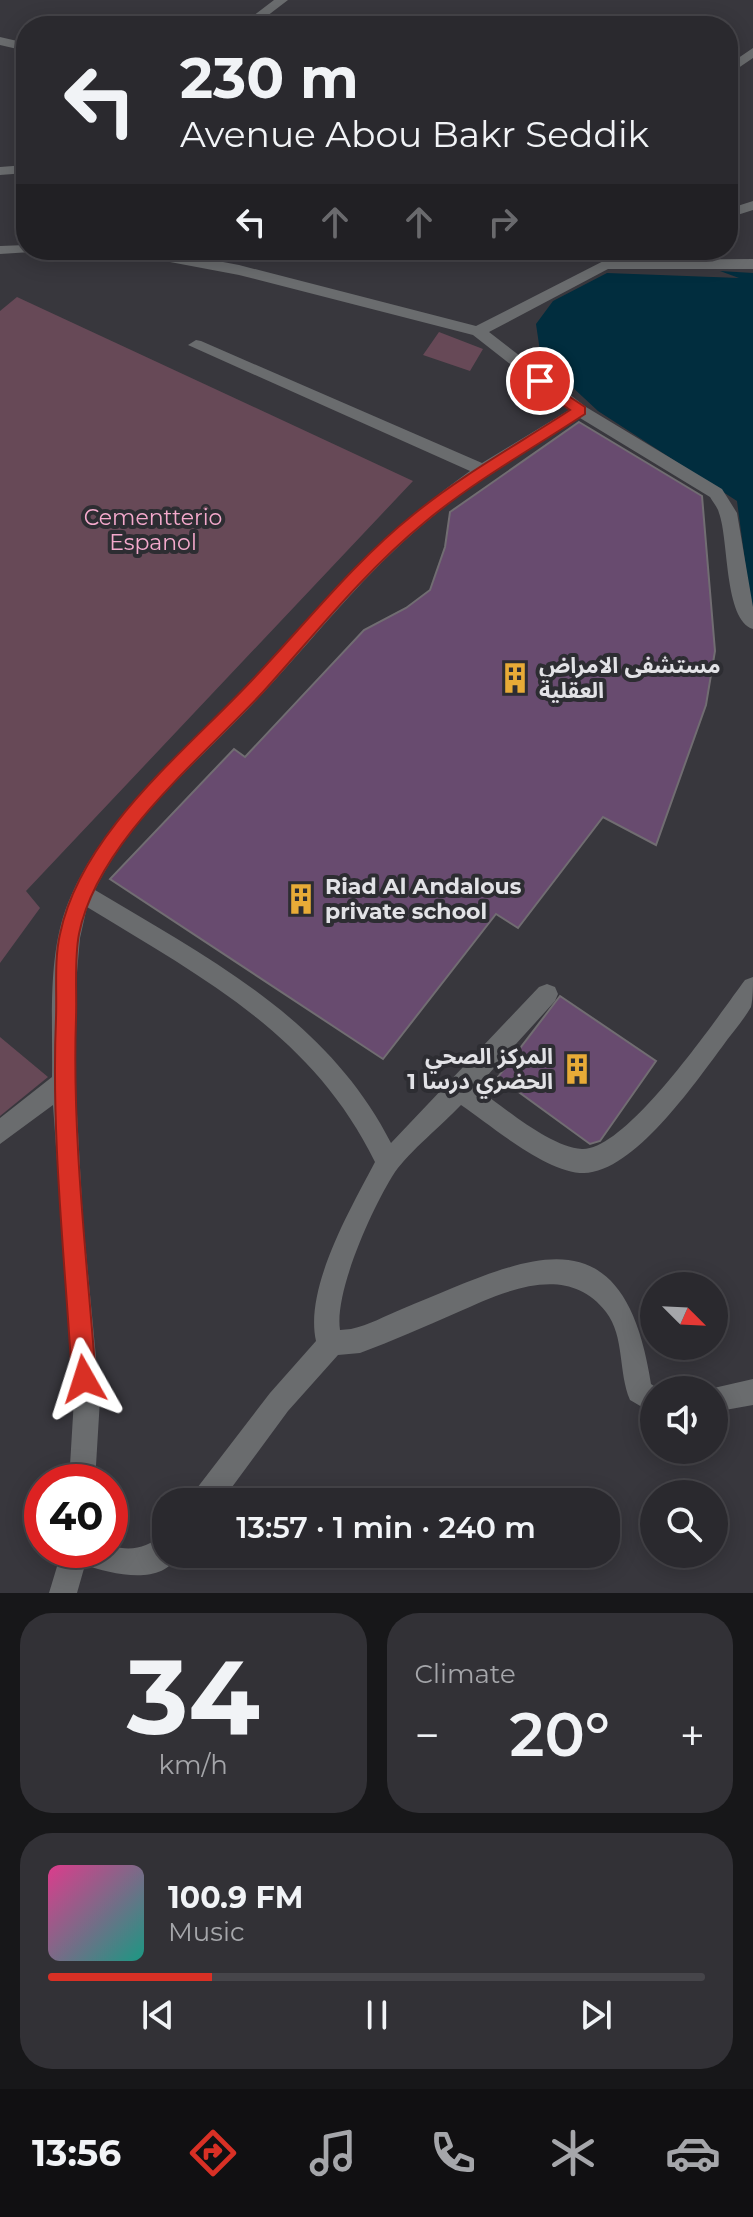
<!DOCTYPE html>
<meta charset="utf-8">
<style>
:root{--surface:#2a292e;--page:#323136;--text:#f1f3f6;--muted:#a5a6aa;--line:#46454a;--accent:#d93025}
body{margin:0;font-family:Montserrat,"Noto Sans Arabic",sans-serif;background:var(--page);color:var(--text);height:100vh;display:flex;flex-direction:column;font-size:30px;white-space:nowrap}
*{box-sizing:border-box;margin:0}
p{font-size:26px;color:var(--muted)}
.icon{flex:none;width:44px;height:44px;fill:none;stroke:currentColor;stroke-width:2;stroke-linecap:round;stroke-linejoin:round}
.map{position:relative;height:1593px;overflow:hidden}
.drawer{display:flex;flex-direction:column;gap:20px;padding:20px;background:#171719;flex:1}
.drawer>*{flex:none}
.guide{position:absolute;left:16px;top:16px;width:722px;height:244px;border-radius:32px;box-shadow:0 4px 20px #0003,0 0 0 2px var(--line);background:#2a292e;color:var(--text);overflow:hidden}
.needle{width:52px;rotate:114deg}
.controls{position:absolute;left:640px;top:1272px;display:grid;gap:16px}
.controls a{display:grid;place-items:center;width:88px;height:88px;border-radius:50%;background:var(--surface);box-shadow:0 4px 20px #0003,0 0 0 2px var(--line);font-size:40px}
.speed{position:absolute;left:24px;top:1464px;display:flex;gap:16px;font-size:40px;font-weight:700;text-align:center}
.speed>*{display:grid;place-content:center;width:104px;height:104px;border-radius:50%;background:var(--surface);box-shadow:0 4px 20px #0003,0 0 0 2px var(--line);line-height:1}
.speed .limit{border:12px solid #d22;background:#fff;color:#111}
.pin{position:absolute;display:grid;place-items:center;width:68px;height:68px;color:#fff;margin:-34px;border:4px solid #fff;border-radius:50%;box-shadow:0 2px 8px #0007}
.me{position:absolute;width:88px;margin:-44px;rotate:354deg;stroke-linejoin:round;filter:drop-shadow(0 0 6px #0008)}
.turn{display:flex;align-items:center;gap:28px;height:168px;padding:0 32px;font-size:36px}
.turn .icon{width:104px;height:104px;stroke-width:2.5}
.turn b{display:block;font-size:56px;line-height:68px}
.lanes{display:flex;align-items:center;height:76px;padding:0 32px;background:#0003;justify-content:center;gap:40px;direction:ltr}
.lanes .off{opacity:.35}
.big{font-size:60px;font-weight:600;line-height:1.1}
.drawer .tile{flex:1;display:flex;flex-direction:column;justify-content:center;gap:12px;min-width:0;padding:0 28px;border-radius:32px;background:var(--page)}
.drawer .dial{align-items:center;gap:0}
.dial b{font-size:104px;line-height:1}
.song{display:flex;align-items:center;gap:24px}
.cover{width:96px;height:96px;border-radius:12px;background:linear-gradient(135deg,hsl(330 70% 55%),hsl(170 70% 35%))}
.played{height:8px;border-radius:4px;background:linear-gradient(90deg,var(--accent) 25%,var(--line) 25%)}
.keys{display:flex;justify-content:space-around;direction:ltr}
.heat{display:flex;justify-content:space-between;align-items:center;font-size:44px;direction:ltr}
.drawer .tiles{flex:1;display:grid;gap:20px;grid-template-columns:1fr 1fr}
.tile:last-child{grid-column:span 2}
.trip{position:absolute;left:152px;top:1488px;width:468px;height:80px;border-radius:32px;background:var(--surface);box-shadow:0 4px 20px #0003,0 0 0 2px var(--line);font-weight:600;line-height:80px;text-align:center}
.tab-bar{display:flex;height:128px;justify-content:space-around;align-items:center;background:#111012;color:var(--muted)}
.tab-bar .icon{width:56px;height:56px}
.tab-bar .selected{color:var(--accent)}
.tab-bar b{font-size:36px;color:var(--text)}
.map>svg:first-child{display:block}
.green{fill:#674957}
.water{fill:#012d3e}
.building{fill:#684b6f;stroke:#716d72;stroke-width:2}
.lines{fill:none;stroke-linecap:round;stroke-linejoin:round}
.minor{fill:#6a6c6e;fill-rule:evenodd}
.route{fill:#d93025;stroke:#8d1f18;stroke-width:2}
.labels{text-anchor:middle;stroke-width:8;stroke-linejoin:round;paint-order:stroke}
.park-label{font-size:22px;fill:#f4a9cc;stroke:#2d2d32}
.poi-label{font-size:22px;font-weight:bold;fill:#e2e2e6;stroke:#2d2d32;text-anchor:start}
</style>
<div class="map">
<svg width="753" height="1593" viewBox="0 0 753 1593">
<rect width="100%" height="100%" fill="#38373d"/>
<path class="green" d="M17,297l396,184 -387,410 14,17 -40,55v-652z
M439,332l44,17 -13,22 -47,-16z
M0,1037l48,40 -48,39z"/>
<path class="water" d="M720,271l33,2v348l-16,-120 -139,-90 -57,-53 -5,-34 17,-23 54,-28 132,5z"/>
<path class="building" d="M579,422l123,74 13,155 -9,54 -50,140 -53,-28 -85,111 -22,-14 -113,145 -273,-180 124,-130 11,8 119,-127 42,-22 24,-18 15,-43 5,-35z
M560,996l96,65 -56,80 -10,3 -92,-67z"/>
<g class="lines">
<path class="minor" d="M274,0h14l-34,26h-14z
M87,18l22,5 2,3 -28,-1 -2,-3z
M0,37l26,6v8l-26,-6z
M753,48v10l-25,17v-10z
M26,165v8l-26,2v-8z
M753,201v9l-25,8v-9z
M26,245v5h7l-2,2 -31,2v-8z
M80,250l90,2 69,13 237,61 149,-76h19l-18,10 127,-1v10h-145l-119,63 97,75 136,82 15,24 16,94v22c-29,-9 -24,-89 -34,-116 -1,-5 -6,-11 -9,-16l-130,-79c-64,37 -125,76 -179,126 -55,51 -101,111 -153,165 -54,56 -119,110 -153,181 115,69 233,129 296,253l148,-156 8,-3 8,3 3,7 -3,7 -79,87c27,18 73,59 106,61 45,2 136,-133 163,-169l8,-3c0,9 0,22 -2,30 -8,14 -20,27 -29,40 -28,37 -88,125 -138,126 -38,0 -92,-47 -123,-68 -19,20 -51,46 -66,67 -21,32 -61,119 -55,158l11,-1c18,-4 34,-13 51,-20 122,-50 221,-107 249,75l9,6h-6v24l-24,-14c-12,-28 -5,-63 -24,-88 -39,-51 -103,-20 -150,1 -32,14 -64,28 -96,40l-22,2 -50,56 -67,91h-30l3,-10 76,-99 46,-52c-12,-53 35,-133 59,-179 -62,-127 -172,-184 -288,-255l-7,31 -4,46 -1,94 8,143 17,178 -5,83h-26l5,-83 -21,-294 -53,39v-26l52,-41c1,-55 -5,-122 16,-174 34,-84 109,-145 171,-209 77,-79 140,-159 231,-223l-282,-126 8,-5 5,1 281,122 87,-53 -96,-75 -234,-60 -69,-13 -83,-8z
M753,1379v26l-39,7v-22h-9z
M166,1536v18h12c-14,33 -67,20 -93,11l-8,28h-28l13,-43h48v-4c27,6 33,0 56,-10z"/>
</g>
<path class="route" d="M540,377l45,30v7c-53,35 -111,67 -160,108 -60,49 -110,112 -162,170 -62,67 -166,150 -184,242 -5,26 -2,57 -3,84 -4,120 11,241 20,361l-4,9 -8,3 -8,-3 -4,-9c-7,-120 -21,-241 -16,-361 1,-27 -2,-58 4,-84 21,-102 126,-183 194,-256 52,-55 101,-117 160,-164 48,-39 104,-70 156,-104l-36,-25v-7z"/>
<defs>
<symbol id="building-bare" viewBox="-9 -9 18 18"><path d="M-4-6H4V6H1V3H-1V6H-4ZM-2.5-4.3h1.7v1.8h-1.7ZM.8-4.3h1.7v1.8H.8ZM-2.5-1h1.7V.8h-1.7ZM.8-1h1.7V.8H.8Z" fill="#e8ab37" stroke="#2d2d32" stroke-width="2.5" paint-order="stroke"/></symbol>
</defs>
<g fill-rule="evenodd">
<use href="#building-bare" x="493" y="656" width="44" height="44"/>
<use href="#building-bare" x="279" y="877" width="44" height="44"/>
<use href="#building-bare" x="555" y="1047" width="44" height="44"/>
</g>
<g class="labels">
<g class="park-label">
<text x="153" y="525">Cementterio<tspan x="153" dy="25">Espanol</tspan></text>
</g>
<g class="poi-label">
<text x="539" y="673">مستشفى الامراض<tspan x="539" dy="25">العقلية</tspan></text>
<text x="325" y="894">Riad Al Andalous<tspan x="325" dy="25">private school</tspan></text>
<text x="553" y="1064" text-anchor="end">المركز الصحي<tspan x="553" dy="25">الحضري درسا 1</tspan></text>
</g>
</g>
</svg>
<div class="controls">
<a><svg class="needle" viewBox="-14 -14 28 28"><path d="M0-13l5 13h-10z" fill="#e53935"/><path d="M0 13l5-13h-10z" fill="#a5a6aa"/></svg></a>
<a><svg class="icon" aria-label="sound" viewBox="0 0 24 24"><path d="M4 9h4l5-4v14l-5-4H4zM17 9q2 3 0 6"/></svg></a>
<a><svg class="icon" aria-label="search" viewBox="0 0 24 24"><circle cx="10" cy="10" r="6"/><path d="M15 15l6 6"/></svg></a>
</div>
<div class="speed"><div class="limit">40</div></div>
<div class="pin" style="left:540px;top:381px;background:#d93025"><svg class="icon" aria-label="arrive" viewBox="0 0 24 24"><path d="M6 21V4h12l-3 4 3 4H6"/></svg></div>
<svg class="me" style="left:84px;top:1379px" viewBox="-20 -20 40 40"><path d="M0-17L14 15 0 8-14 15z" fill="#d93025" stroke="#fff" stroke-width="4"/></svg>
<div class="trip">13:57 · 1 min · 240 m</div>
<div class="guide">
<div class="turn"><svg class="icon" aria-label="left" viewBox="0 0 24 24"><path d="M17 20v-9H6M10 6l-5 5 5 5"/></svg><div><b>230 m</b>Avenue Abou Bakr Seddik</div></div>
<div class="lanes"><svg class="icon" aria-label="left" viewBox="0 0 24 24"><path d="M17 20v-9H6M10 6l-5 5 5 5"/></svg><svg class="icon off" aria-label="ahead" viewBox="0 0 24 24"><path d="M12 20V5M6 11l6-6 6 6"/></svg><svg class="icon off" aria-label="ahead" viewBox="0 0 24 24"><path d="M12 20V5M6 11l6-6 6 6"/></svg><svg class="icon off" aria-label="right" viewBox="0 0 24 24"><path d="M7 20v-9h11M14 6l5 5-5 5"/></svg></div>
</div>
</div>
<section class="drawer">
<div class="tiles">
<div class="tile dial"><b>34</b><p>km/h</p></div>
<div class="tile"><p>Climate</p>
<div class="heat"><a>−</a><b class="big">20°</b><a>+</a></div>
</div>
<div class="tile">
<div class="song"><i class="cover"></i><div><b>100.9 FM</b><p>Music</p></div></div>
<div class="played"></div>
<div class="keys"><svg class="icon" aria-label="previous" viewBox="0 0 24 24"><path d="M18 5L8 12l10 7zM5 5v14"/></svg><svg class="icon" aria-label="pause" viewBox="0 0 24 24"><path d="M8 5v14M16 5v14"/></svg><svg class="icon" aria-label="next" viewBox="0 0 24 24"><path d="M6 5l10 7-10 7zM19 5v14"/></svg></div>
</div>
</div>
</section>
<nav class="tab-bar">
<b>13:56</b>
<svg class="icon selected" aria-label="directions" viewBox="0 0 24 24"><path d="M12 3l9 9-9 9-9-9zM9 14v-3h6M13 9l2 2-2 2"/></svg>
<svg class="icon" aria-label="music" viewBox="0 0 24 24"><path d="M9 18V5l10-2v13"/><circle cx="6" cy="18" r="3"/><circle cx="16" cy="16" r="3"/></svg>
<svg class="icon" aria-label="phone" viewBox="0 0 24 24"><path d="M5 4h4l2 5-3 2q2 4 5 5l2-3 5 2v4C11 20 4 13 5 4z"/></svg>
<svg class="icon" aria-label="climate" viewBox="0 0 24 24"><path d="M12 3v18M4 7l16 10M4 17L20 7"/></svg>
<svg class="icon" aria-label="car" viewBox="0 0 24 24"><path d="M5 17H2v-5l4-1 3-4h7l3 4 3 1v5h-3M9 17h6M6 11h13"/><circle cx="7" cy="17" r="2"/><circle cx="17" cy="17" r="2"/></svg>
</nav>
